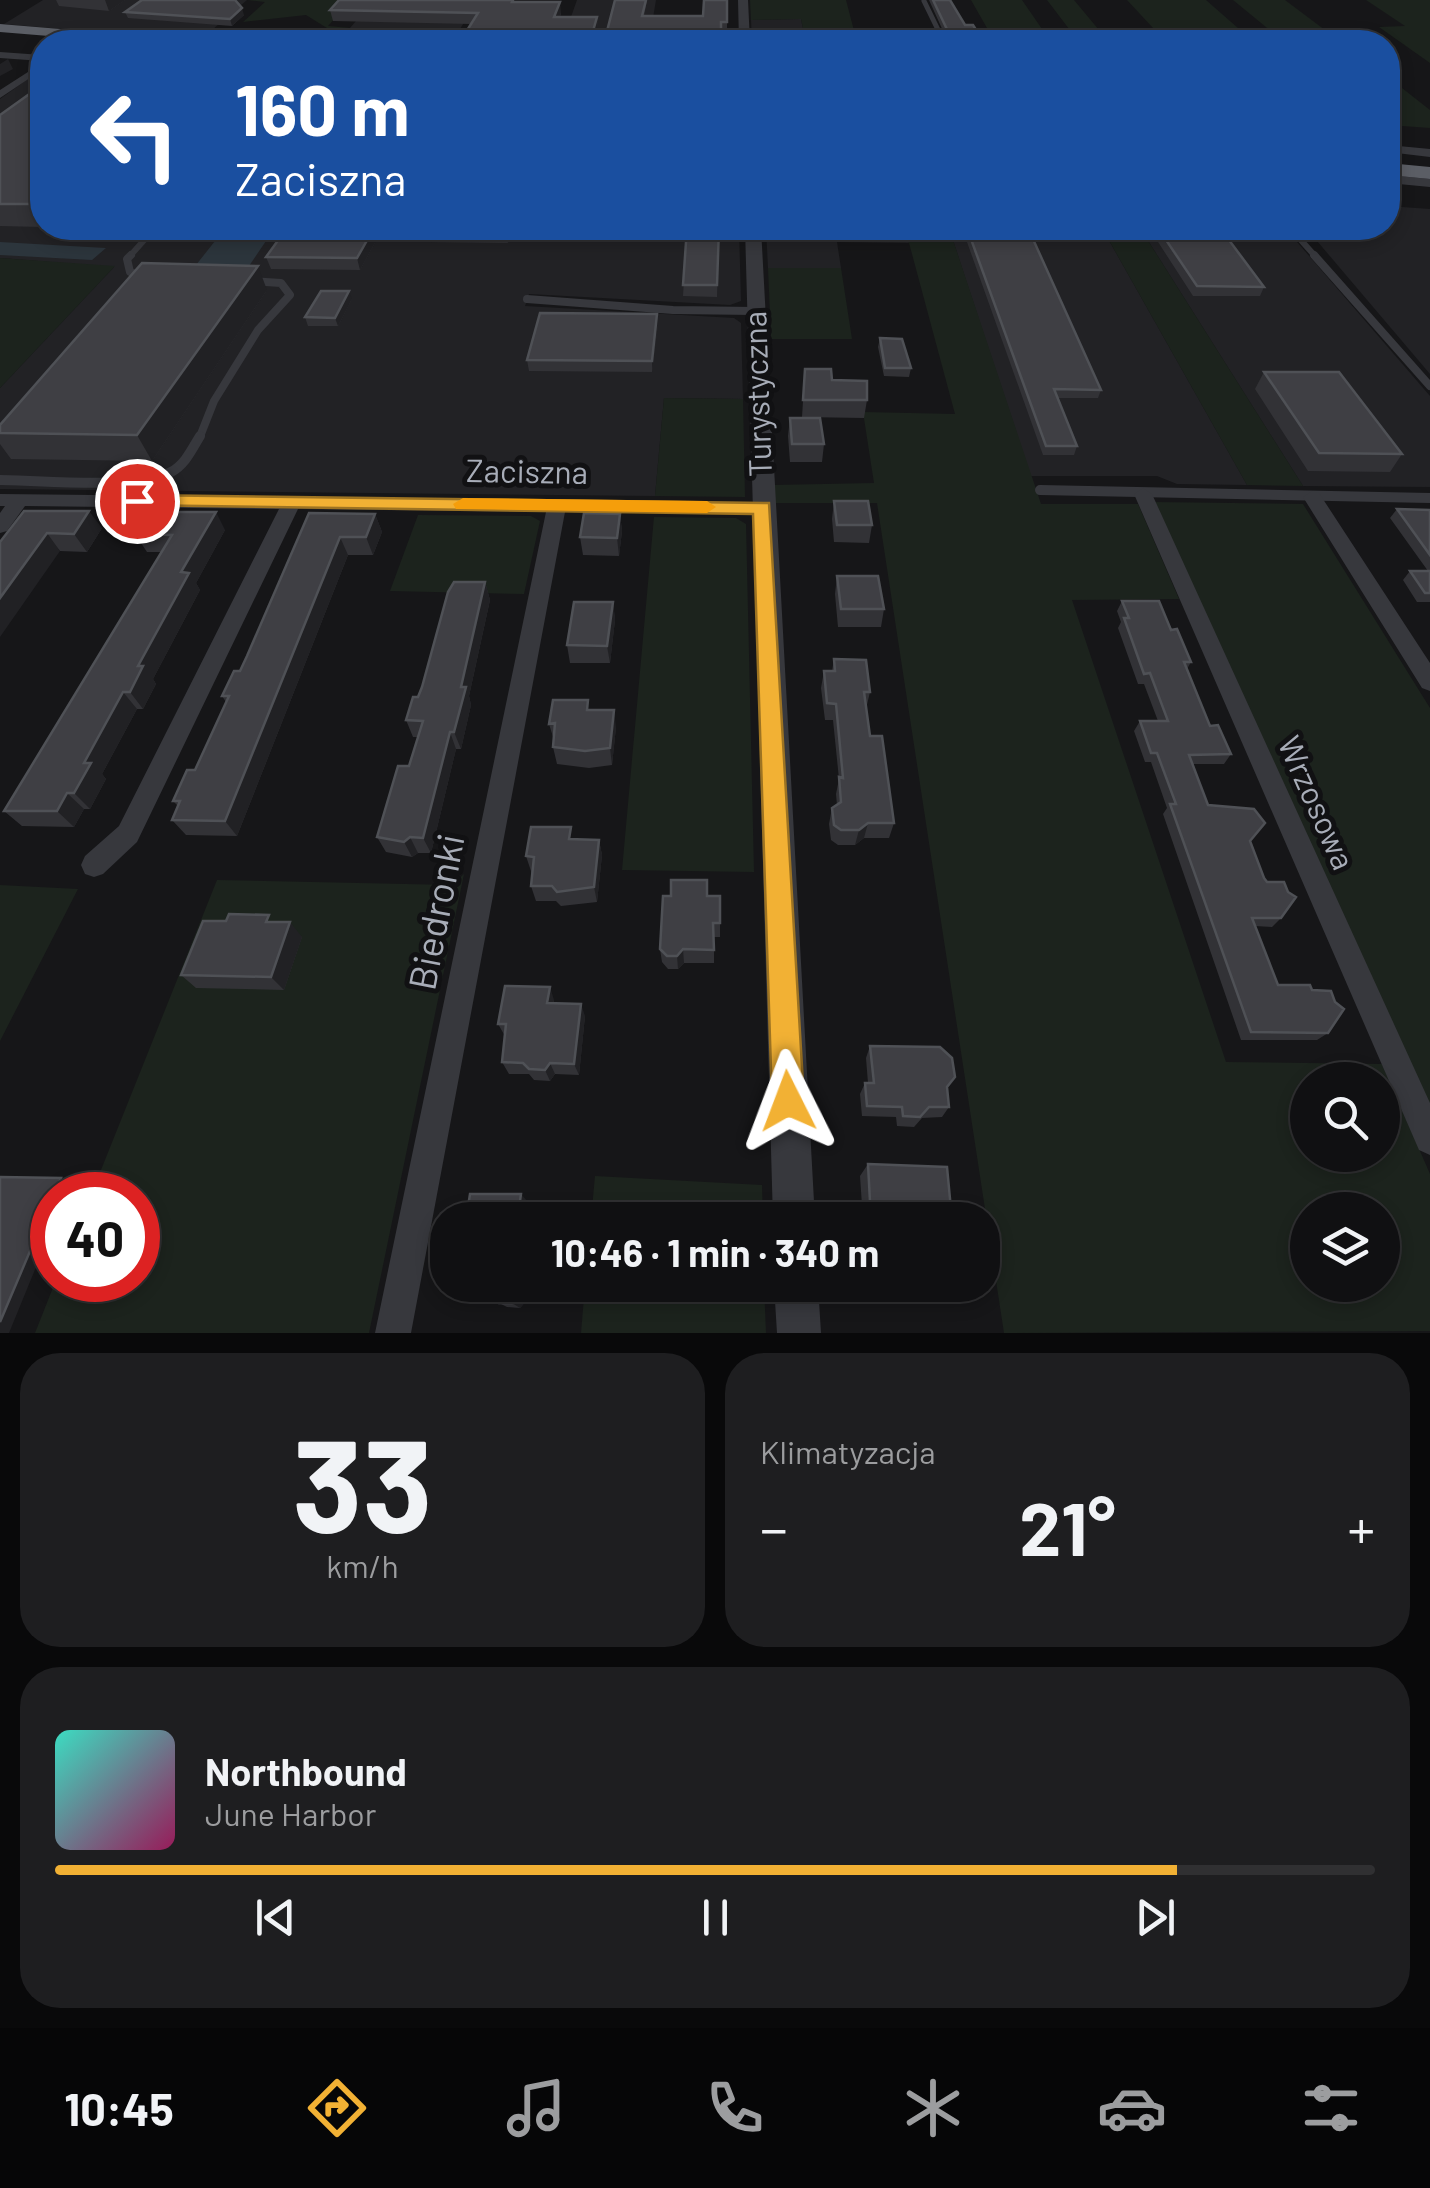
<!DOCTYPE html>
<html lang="pl">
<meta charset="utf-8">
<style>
:root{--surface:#101012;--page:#1e1e20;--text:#f1f3f6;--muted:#9c9d9f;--line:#303032;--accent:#f2b134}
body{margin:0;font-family:Barlow,sans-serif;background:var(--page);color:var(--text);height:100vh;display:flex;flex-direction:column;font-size:38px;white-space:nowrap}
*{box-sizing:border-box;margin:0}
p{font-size:32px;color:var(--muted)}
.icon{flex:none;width:55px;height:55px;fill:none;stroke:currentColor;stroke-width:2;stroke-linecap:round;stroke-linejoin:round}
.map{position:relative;height:1333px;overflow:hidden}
.panel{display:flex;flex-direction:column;gap:20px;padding:20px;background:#09090a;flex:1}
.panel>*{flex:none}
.guide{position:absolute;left:30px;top:30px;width:1370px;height:210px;border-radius:40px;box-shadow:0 5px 15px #0003,0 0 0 2px var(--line);background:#1a4fa0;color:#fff;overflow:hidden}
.buttons{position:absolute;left:1290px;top:1062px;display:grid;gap:20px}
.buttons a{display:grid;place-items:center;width:110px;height:110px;border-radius:50%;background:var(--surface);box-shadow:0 5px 15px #0003,0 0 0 2px var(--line);font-size:50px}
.speed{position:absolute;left:30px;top:1172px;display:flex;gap:20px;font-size:50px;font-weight:700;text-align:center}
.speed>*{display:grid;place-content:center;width:130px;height:130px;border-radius:50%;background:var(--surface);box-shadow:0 5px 15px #0003,0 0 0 2px var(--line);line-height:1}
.speed .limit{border:15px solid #d22;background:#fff;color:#111}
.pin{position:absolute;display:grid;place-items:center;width:85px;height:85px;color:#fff;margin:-42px;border:5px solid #fff;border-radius:50%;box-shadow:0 2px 10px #0007}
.me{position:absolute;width:110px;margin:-55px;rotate:357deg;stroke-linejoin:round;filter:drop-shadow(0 0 8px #0008)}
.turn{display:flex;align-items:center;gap:35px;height:210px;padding:0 40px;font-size:45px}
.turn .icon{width:130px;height:130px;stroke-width:2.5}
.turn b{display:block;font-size:70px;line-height:85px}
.big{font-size:75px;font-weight:700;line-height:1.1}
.panel .widget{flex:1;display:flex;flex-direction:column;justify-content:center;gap:15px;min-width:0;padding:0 35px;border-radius:40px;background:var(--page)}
.panel .dial{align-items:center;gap:0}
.dial b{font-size:130px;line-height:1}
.song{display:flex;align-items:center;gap:30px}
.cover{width:120px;height:120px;border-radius:15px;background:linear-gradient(135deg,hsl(170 70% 55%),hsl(330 70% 35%))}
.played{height:10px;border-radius:5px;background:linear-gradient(90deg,var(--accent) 85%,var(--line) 85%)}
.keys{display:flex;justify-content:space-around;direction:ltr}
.heat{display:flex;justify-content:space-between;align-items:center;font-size:55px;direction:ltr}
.panel .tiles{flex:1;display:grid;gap:20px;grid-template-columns:1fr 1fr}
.widget:last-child{grid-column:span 2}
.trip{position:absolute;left:430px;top:1202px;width:570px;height:100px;border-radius:40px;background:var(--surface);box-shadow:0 5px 15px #0003,0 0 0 2px var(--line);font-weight:700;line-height:100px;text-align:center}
.dock{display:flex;height:160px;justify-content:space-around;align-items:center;background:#060607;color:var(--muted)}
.dock .icon{width:70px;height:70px}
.dock .current{color:var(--accent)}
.dock b{font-size:45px;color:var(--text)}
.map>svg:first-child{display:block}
.built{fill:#222225}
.green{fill:#1c231d;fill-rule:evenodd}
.water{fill:#2c353c}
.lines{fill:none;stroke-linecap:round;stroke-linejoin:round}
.service-far3{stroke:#37383d;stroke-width:5}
.service-far2{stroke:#37383d;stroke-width:6}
.service-far1{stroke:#37383d;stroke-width:8}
.service{stroke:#37383d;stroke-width:10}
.minor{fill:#37383d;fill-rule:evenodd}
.tertiary{fill:#37383d;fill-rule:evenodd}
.trunk{fill:#5b5e65;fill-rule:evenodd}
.wall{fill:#323236}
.shaded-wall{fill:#212124}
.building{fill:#3f3f44;stroke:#4f5156;stroke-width:2.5}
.route{fill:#f2b134;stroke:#9d7322;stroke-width:2.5}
.slow{fill:#f59e0b}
.labels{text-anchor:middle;stroke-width:10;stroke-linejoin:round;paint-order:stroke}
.street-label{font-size:32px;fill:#a8adb8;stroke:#111113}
.near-street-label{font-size:38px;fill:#a8adb8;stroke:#111113}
</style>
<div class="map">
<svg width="1430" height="1333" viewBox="0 0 1430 1333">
<rect width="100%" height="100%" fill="#161618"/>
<path class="built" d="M43,0h204l-48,41 -195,-17z
M374,0h104l-26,42h-114z
M577,0h79l-6,36 42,6h-130z
M801,19l5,23h-54l-1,-22z
M42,69v159h697l2,73 -11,4 -201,-11 -4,12 209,12 7,5 2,76 -79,-1 -9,98 -655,-7v-101l114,-121 -114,-9v-159z
M1388,206l42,3v165l-124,-146h82z
M766,228h139l4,15 -72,-1 4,26h-73z
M949,228h153l145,257 -70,-1 -20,-8h-127z
M1140,228h145l145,168v91l-127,-1z"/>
<path class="green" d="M247,0h127l-28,6 -18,20 22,2 -6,8 -15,-1 6,-2 -29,-18 -63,7 22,-20z
M750,0h96l11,42h-51l-5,-23 -50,1z
M971,0h51l29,42h-56z
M1047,0h27l35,42h-30z
M1127,0h79l48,42h-88z
M1233,0h52l56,42h-57z
M1366,0h64v63l-51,-36 26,-1z
M1388,77l42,33v18l-42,-3z
M905,228h44l92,276h97l41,95 -107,1 154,462 156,2 48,110v157l-426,2 -127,-830h-103l-1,-18 101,-2 -11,-71 92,2zM1308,1080h74v75h-74zM1308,1210h74v75h-74z
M1102,228h38l163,258 -56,-1z
M0,258l115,8 -115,122z
M768,268h73l11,71h-81z
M664,398l79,1 2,98 -90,-1z
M1153,502l150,2 127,204v399z
M418,515l113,1 9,5 -16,73 -134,-3z
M654,517l82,1 10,6 8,348 -132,-2z
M464,874l-95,459h-334l21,-53h82v-85h-47l126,-315 235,5z
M0,885l78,4 -78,152z
M595,1176l167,9 1,35h-172z
M585,1285h179l2,48h-185z"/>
<path class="water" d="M215,241h51l-17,25 -53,-1z
M0,242l106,6 -14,12 -92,-5z"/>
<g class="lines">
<path class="service-far3" d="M924,1l20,41"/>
<path class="service-far2" d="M1290,228l26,29
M129,257l26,-29"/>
<path class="service-far1" d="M131,255l-4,4 3,13 18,6
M1314,255l116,131
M527,299l146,11 82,1
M199,439l15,-38 44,-71 32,-35 -9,-12 -29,-2"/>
<path class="service" d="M0,480c42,0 136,10 171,-8 14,-7 21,-23 29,-36
M1040,490l390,8"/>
<path class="minor" d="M0,52l42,3v6l-42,-3z
M42,63v7l-42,28v-8z
M1388,145l42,4v8l-42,-5z
M1388,175l42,4v8l-42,-4z
M1143,488l9,6 278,609v52l-11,-5 -285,-656z
M1312,491l7,2 111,170v28l-8,-3 -119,-191z
M0,494l762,8 10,6 -10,6 -197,-2 -154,821h-36l171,-821 -248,-3 -161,333 -34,32 -9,3 -9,-3 -4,-9 4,-9 34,-30 160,-317 -254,-3 -18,25 -7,2v-20l5,-7h-5z"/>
<path class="tertiary" d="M738,0h10l2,42h-11z
M745,228h16l54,992h-42z
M774,1285h44l3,48h-44z"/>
<path class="trunk" d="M0,24l169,14 7,4h-54l-122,-10z
M1388,163l42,4v12l-42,-4z"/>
</g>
<path class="wall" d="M56,0h69l-16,11 -50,-5z
M615,0h32l-3,16h59l24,-16v29h-6v13h-116z
M929,0h21l15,25 23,17h-40z
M519,2l42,11 -1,4h37l1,12 -4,13h-126l-2,-10 5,-8 -138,-3 -3,-11z
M125,12l119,3 -12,11 -104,-8z
M42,85v142l-42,-1v-111z
M383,228l-23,42 -89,-1 -5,-12z
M428,228h86l-6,15 -79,-1 -2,-11z
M622,228h97l-2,69 -34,-1 4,-63 -64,-1z
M962,228h66l73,162 -3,8h-40l19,48 -3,9h-31z
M1149,228h71l44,59 -4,9h-67z
M267,290l-115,171 -141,-2 -11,-15v-19z
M352,299l-14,27h-30l-3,-9z
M658,324l-6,48 -123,-1 -2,-11z
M880,338l31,30 -2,9 -25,-1 -6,-29z
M805,369l27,11 35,20 -3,18 -62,-1z
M1264,372l138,82 -12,18 -82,-1 -53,-82z
M790,418l34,26 -2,18h-32l-2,-26z
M834,501l38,24 -3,18 -35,-1 -2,-23z
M1397,509l33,1v92h-13l-14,-22 7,-9h18l-38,-53z
M24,511l78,17 -15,24 -27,-1z
M309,513l66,1 7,18 -9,23h-25l-111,281 -51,-1 -14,-15 6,-14 -5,-5 22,-31 31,-68 -4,-6 18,-25 7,-15z
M620,514l2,17 -3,25 -36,-1 -3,-18z
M225,530l-29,53 4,7 -47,89 3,5 -13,25h-6l-35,65 4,5 -16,30h-6l-10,18 -52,-1 -18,-15 157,-259h-14l-12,-18z
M837,576l47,33 -3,18h-43l-3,-33z
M485,582l5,18 -21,96 2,9 -10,44h-5l-25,104h-13l-6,4 -26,-5 -9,-15 32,-71 9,-29h-5l-7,-17z
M1122,601l49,29 20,32 -4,7 23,57 21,28 -7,10h-32l16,41 42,36 31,77 -9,9 -17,-1 23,59 50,48 -11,7h-76l-78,-226 4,-6 -16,-46h-6l-11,-31 6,-10h18l-14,-37h-6l-20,-56 3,-6 -4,-11z
M613,602l2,18 -5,43h-40l-3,-18z
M834,659l36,33 -4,17 4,27 24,87 -5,15h-25l-9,7h-17l-7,-5 -2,-16 3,-16 5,-3 -1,-11 3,-15 -6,-59h-8l-4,-32 3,-17h8z
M590,710l26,17 -4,38 -23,3 -32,-4 -4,-17 1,-7 -5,-16z
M574,839l25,1 3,15 -5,47 -36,4 -5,-5h-20l-5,-15v-15l-5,-15z
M707,896h13v41h-6v26h-30l-6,6h-10l-6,-7 -2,-13z
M275,922l27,15 -18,53 -88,-2 -15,-13z
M554,1000v3l31,13 -6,59 -24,-1 -5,7 -16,-1 -5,-6h-20l-7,-12 3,-26 -7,-12z
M870,1046l77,43 2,18 -7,10 -20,1 -8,9 -17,-1 -1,-9 -34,-1 -2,-22 5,-11h3l-2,-25z
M868,1164l84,56h-89l-3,-44z
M467,1285h89l-2,15h-27l-7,8 -13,-1 -8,-4 -2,-4h-22l-9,-5z"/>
<path class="shaded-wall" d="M105,0h20l-16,11z
M560,2l1,11 -6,15 -1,-11z
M242,8l2,7 -12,11 -2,-7z
M597,17l1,12 -4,13h-3v-4z
M8,59l5,10 -13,7v-12z
M374,228h9l-23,42 -3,-12z
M508,228h6l-6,15 -2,-12z
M258,266l9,24 -115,171 -15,-26z
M349,291l3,8 -14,27 -3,-8z
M657,314l1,10 -6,48v-11z
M89,511l13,17 -15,24 -13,-18z
M216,512l9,18 -29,53 4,7 -47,89 3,5 -13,25 -13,-17 8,-26 43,-94z
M375,514l7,18 -9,23 -7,-18z
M620,514l2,17 -3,25 -2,-18z
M47,533l13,18 -60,86v-39z
M340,537l8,18 -111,281 -12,-15z
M485,582l5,18 -21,96 2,9 -10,44 -7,-17 7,-45z
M613,602l2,18 -5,43 -3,-17z
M123,692l14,17 -35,65 4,5 -16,30 -16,-16 10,-30z
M614,710l2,17 -4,38 -2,-17z
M450,732l6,17 -25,104 -8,-15z
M67,793l17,16 -10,18 -17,-16z
M868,823l-4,15 -9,7 4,-15z
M410,837l8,16 -6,4 -8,-15z
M599,840l3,15 -5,47 -3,-15z
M290,922l12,15 -18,53 -13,-13z
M683,949l1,14 -6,6 -1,-13z
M550,987l4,13 -2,15 -5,-12z
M581,1004l4,12 -6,59 -5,-11z
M550,1063l5,11 -5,7 -5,-11z
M61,1178l11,4 -6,13h-12z
M521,1194l7,8 -3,18 -7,-5z
M52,1198v30l-43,105h-9v-11z
M550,1285h6l-2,15 -6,-4z
M520,1296l7,4 -7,8 -8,-5z"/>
<path class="building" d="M142,0h93l7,8 -12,11 -105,-7z
M339,0h174l-1,2h48l-6,15h43l-6,21h-72l5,-6h-58l12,-19 -148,-3z
M615,0h31l-4,16h61l1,-16h23v22h-6v15l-5,5h-67l1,-3h-45z
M933,0h17l15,25h8l7,11h4l4,6h-35z
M42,85v119h-42v-89z
M287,228h87l-17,30 -91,-1z
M428,228h80l-2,3h-79z
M687,228h32l-2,57h-34z
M967,228h61l73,162 -47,-1 23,57h-31z
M1158,228h62l44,59 -67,-1z
M142,263l116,3 -121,169 -137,-2v-8z
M321,291h28l-14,27 -30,-1z
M540,313l117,1 -5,47 -125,-1z
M880,338l22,1 9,29h-26z
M805,369h26l1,11 35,1v19h-64z
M1264,372h75l63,82 -83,-1z
M790,418h30l4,26h-32z
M834,501h34l4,24h-35z
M1397,509l33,1v45z
M24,511h65l-15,23 -27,-1 -47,65v-56z
M150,512h66l-35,60 8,1 -51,93h5l-13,26h-7l-39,71h7l-17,30h-7l-10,18h-53l168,-276 -37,-1z
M309,513l66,1 -9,23h-26l-115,284 -53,-1 8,-19h-7l14,-31h8l34,-74h-7l12,-25h6l7,-15z
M584,513l36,1 -3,24 -37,-1z
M1410,571h20v22h-5z
M837,576h41l6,33h-43z
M454,582h31l-24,105h5l-12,45h-4l-27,106 -13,-1 -6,5 -27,-5 21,-71h11l14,-45 -17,-1 7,-23h5l4,-10 26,-95z
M1122,601h37l12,29 6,-1 14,33h-7l26,64 8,-1 13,29 -42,1 19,50 46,4 11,14 -15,18 14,37 3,4h17l4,10 8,5 -15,21h-29l26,67h32l2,5 19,1 4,11 9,7 -16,24 -77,-1 -81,-228h6l-19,-51h-6l-11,-32h28l-18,-48 -6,1 -20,-56h5z
M574,602h39l-6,44 -40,-1z
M834,659l32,1 4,32h-6l6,44h12l12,87h-26l-9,7h-18l-7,-5 -2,-17 9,-6 -2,-25 4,1 -7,-74 -9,-1 -3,-32h11z
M553,700h35l-1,10h27l-4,38 -25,3 -32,-4 2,-24 -6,1z
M531,827h40l-2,12 30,1 -5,47 -37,5 -5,-6h-21l3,-29 -8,-1z
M671,880h36v16h13v27h-7l1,27 -31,-1 -6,7h-10l-7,-7 3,-53h8z
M229,914l40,1 -3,7h24l-19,55 -90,-2 22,-54h23z
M505,986l45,1 -3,16 34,1 -7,60 -24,-1 -5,7 -16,-1 -6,-6 -21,-1 4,-38h-8z
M870,1046l70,1 12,11 3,19 -8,10 2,20h-20l-9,10 -17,-1 -1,-9 -35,-1 -2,-23h9z
M868,1164l79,3 5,53h-81z
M0,1177l61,1 -61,144z
M470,1194h51l-3,21 39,1v4h-91z
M467,1285h83l-2,11h-28l-8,7h-13l-5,-9h-28z"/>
<path class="route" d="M137,495l632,8 35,598 -4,12 -12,4 -11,-4 -5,-12 -19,-587 -623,-9 -3,-4z"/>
<path class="slow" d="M463,498l244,3 9,6 -9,6 -251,-4 -3,-5z"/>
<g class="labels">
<g class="street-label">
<text transform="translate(758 394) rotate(-92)" y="11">Turystyczna</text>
<text transform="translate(527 472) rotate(1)" y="11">Zaciszna</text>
<text transform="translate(1316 803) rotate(66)" y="11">Wrzosowa</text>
</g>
<g class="near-street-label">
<text transform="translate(437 912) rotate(-79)" y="13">Biedronki</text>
</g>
</g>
</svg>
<div class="buttons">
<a><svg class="icon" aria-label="search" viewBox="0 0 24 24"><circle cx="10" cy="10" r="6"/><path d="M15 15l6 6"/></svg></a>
<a><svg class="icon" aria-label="layers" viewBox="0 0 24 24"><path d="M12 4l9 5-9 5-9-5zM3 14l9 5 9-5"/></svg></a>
</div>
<div class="speed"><div class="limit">40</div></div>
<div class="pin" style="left:137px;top:501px;background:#d93025"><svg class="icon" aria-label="arrive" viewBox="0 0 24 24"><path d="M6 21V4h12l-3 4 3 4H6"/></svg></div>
<svg class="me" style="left:788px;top:1101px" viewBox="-20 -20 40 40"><path d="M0-17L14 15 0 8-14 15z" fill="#f2b134" stroke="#fff" stroke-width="4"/></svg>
<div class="trip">10:46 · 1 min · 340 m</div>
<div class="guide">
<div class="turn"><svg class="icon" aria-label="left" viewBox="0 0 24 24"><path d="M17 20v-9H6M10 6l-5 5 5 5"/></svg><div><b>160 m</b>Zaciszna</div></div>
</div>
</div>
<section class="panel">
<div class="tiles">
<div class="widget dial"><b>33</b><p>km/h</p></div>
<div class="widget"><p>Klimatyzacja</p>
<div class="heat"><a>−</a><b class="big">21°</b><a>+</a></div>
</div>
<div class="widget">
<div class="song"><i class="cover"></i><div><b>Northbound</b><p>June Harbor</p></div></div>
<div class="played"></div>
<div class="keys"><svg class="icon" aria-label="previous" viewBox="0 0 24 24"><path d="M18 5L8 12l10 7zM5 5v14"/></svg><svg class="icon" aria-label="pause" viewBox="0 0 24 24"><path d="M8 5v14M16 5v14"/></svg><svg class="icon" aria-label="next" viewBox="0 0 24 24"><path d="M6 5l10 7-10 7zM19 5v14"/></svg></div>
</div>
</div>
</section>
<nav class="dock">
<b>10:45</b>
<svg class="icon current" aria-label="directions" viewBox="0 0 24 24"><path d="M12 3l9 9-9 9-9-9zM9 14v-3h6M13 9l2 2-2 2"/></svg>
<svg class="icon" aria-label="music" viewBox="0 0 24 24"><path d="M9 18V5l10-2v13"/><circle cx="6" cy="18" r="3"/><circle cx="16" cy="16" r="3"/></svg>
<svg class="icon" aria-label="phone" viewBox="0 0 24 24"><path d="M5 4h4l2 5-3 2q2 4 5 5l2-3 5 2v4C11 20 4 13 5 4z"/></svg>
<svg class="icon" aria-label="climate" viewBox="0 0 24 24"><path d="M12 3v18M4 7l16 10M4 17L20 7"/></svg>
<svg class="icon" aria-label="car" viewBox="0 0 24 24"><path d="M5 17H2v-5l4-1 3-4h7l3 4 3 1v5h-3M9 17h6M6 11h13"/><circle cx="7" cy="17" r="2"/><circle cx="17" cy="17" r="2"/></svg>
<svg class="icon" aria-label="filters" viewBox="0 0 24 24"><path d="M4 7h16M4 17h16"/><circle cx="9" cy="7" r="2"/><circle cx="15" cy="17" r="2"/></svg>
</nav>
